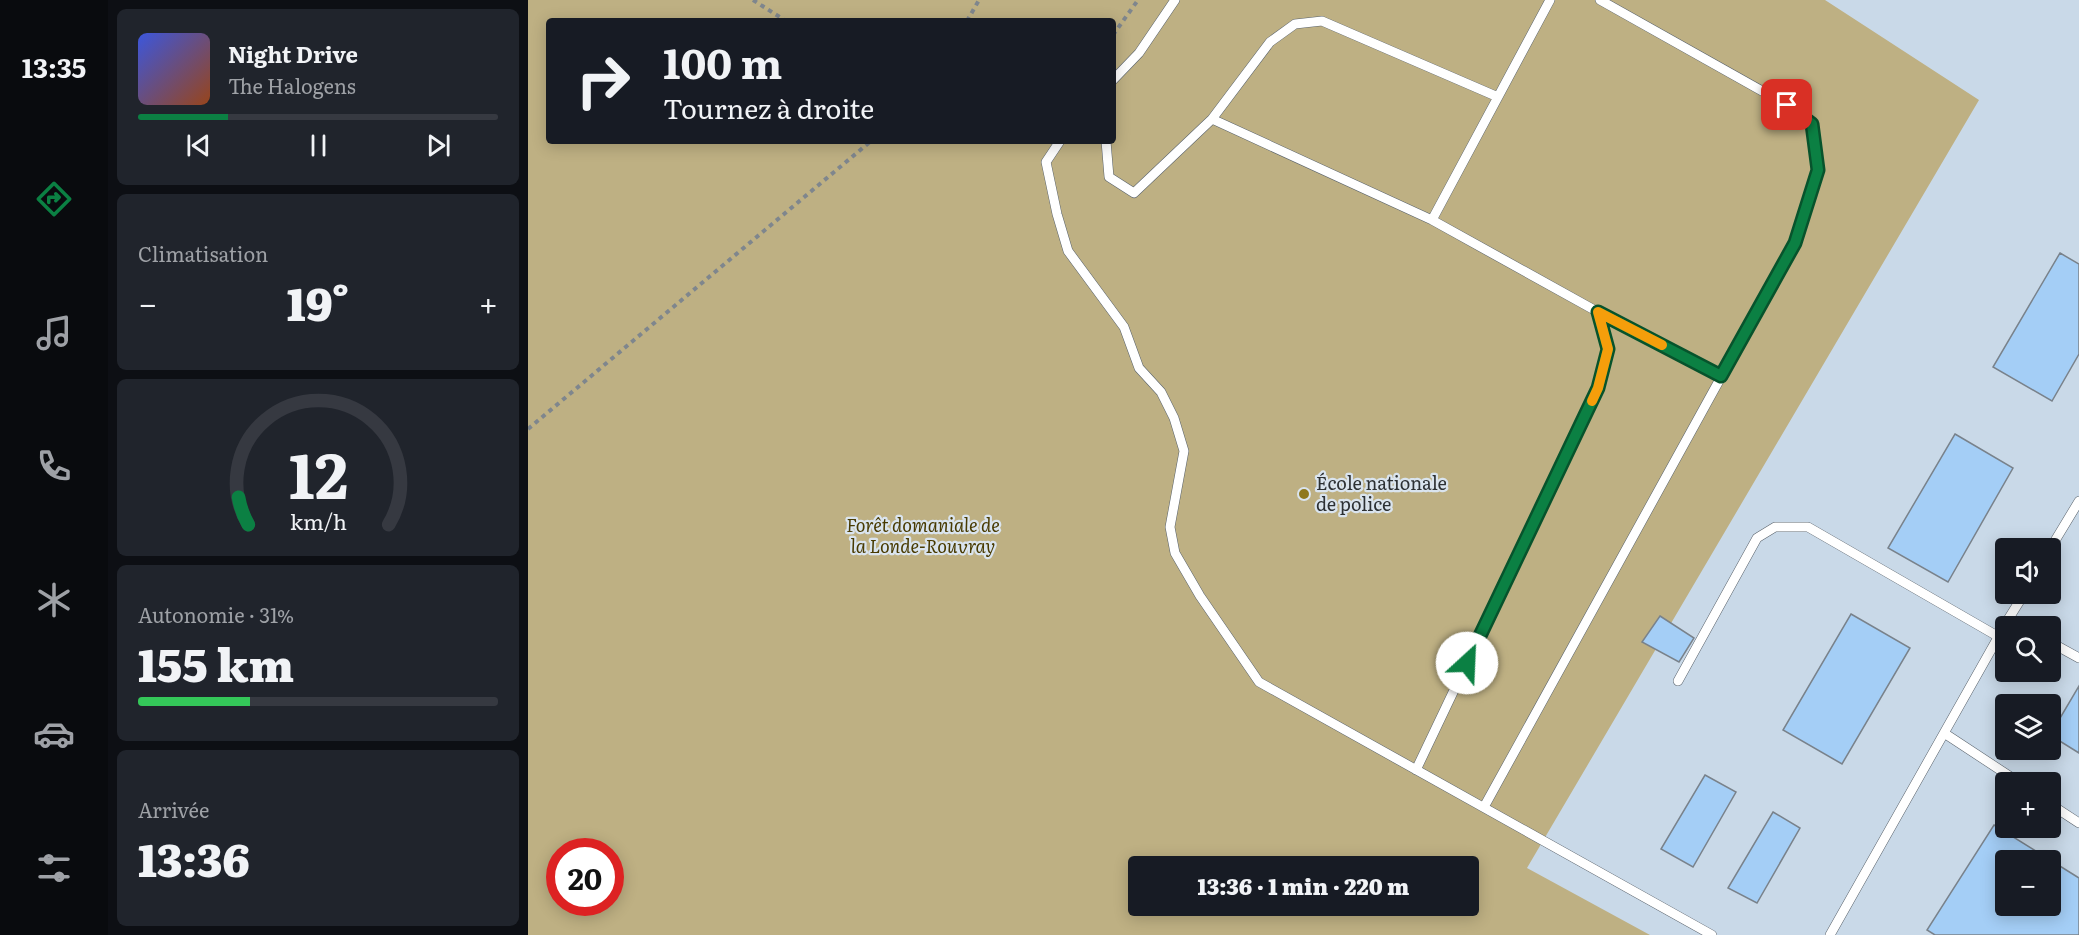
<!DOCTYPE html>
<html lang="fr">
<meta charset="utf-8">
<style>
:root{--surface:#171b24;--page:#20242c;--text:#f1f3f6;--muted:#9ea1a6;--line:#363941;--accent:#0b8043}
body{margin:0;font-family:Literata,serif;background:var(--page);color:var(--text);height:100vh;display:flex;flex-direction:column;font-size:22px;white-space:nowrap}
*{box-sizing:border-box;margin:0}
p{font-size:20px;color:var(--muted)}
.icon{flex:none;width:33px;height:33px;fill:none;stroke:currentColor;stroke-width:2;stroke-linecap:round;stroke-linejoin:round}
.map{position:relative;flex:1;overflow:hidden}
.sheet{display:flex;flex-direction:column;gap:9px;padding:9px;background:#0d0f14;width:420px}
.sheet>*{flex:none}
.hud{position:absolute;left:18px;top:18px;width:570px;height:126px;border-radius:6px;box-shadow:0 3px 15px #0003;background:#171b24;color:var(--text);overflow:hidden}
.tools{position:absolute;left:1467px;top:538px;display:grid;gap:12px}
.tools a{display:grid;place-items:center;width:66px;height:66px;border-radius:6px;background:var(--surface);box-shadow:0 3px 15px #0003;font-size:30px}
.speed{position:absolute;left:18px;top:838px;display:flex;gap:12px;font-size:30px;font-weight:700;text-align:center}
.speed>*{display:grid;place-content:center;width:78px;height:78px;border-radius:50%;background:var(--surface);box-shadow:0 3px 15px #0003;line-height:1}
.speed .limit{border:9px solid #d22;background:#fff;color:#111}
.pin{position:absolute;display:grid;place-items:center;width:51px;height:51px;color:#fff;margin:-26px;border-radius:12px;box-shadow:0 3px 9px #0006}
.me{position:absolute;width:66px;margin:-33px;rotate:25deg;stroke-linejoin:round;filter:drop-shadow(0 0 4px #0008)}
.turn{display:flex;align-items:center;gap:21px;height:126px;padding:0 18px;font-size:27px}
.turn .icon{width:78px;height:78px;stroke-width:2.5}
.turn b{display:block;font-size:42px;line-height:51px}
.big{font-size:45px;font-weight:800;line-height:1.1}
.sheet .card{flex:1;display:flex;flex-direction:column;justify-content:center;gap:9px;min-width:0;padding:0 21px;border-radius:9px;background:var(--page)}
.sheet .dial{align-items:center;gap:0}
.dial svg{height:156px;overflow:visible;fill:none;stroke:var(--line);stroke-width:7;stroke-linecap:round;text-anchor:middle}
.dial text{fill:var(--text);stroke:none}
.song{display:flex;align-items:center;gap:18px}
.cover{width:72px;height:72px;border-radius:9px;background:linear-gradient(135deg,hsl(230 70% 55%),hsl(20 70% 35%))}
.played{height:6px;border-radius:3px;background:linear-gradient(90deg,var(--accent) 25%,var(--line) 25%)}
.keys{display:flex;justify-content:space-around;direction:ltr}
.heat{display:flex;justify-content:space-between;align-items:center;font-size:33px;direction:ltr}
.charge{height:9px;border-radius:4px;background:linear-gradient(90deg,#34c759 31%,var(--line) 0)}
.trip{position:absolute;left:600px;top:856px;width:351px;height:60px;border-radius:6px;background:var(--surface);box-shadow:0 3px 15px #0003;font-weight:800;line-height:60px;text-align:center}
main{display:flex;flex:1;min-height:0}
.tab-bar{display:flex;flex-direction:column;width:108px;justify-content:space-around;align-items:center;background:#090b0e;color:var(--muted)}
.tab-bar .icon{width:42px;height:42px}
.tab-bar .active{color:var(--accent)}
.tab-bar b{font-size:27px;color:var(--text)}
.map>svg:first-child{display:block}
.built{fill:#c9d9e8;fill-rule:evenodd}
.green{fill:#beb083;fill-rule:evenodd}
.building{fill:#a4cef6;stroke:#79828b;stroke-width:1.5;fill-rule:evenodd}
.lines{fill:none;stroke-linecap:round;stroke-linejoin:round}
.service-casing{stroke:#59626b;stroke-width:10}
.path{stroke:#7f868d;stroke-width:4;stroke-dasharray:4.5 4.5;stroke-linecap:butt}
.service{stroke:#fff;stroke-width:9}
.route-casing{stroke:#07532c;stroke-width:15}
.route{stroke:#0b8043;stroke-width:10}
.slow{stroke:#f59e0b;stroke-width:10}
.poi-dot{fill:#8f781d;stroke:#dae4ee;stroke-width:2}
.labels{text-anchor:middle;stroke-width:4.5;stroke-linejoin:round;paint-order:stroke}
.poi-label{font-size:18px;fill:#2c3033;stroke:#dae4ee;text-anchor:start}
.park-label{font-size:18px;font-style:italic;fill:#483a01;stroke:#dae4ee}
</style>
<main>
<nav class="tab-bar">
<b>13:35</b>
<svg class="icon active" aria-label="directions" viewBox="0 0 24 24"><path d="M12 3l9 9-9 9-9-9zM9 14v-3h6M13 9l2 2-2 2"/></svg>
<svg class="icon" aria-label="music" viewBox="0 0 24 24"><path d="M9 18V5l10-2v13"/><circle cx="6" cy="18" r="3"/><circle cx="16" cy="16" r="3"/></svg>
<svg class="icon" aria-label="phone" viewBox="0 0 24 24"><path d="M5 4h4l2 5-3 2q2 4 5 5l2-3 5 2v4C11 20 4 13 5 4z"/></svg>
<svg class="icon" aria-label="climate" viewBox="0 0 24 24"><path d="M12 3v18M4 7l16 10M4 17L20 7"/></svg>
<svg class="icon" aria-label="car" viewBox="0 0 24 24"><path d="M5 17H2v-5l4-1 3-4h7l3 4 3 1v5h-3M9 17h6M6 11h13"/><circle cx="7" cy="17" r="2"/><circle cx="17" cy="17" r="2"/></svg>
<svg class="icon" aria-label="filters" viewBox="0 0 24 24"><path d="M4 7h16M4 17h16"/><circle cx="9" cy="7" r="2"/><circle cx="15" cy="17" r="2"/></svg>
</nav>
<section class="sheet">
<div class="card">
<div class="song"><i class="cover"></i><div><b>Night Drive</b><p>The Halogens</p></div></div>
<div class="played"></div>
<div class="keys"><svg class="icon" aria-label="previous" viewBox="0 0 24 24"><path d="M18 5L8 12l10 7zM5 5v14"/></svg><svg class="icon" aria-label="pause" viewBox="0 0 24 24"><path d="M8 5v14M16 5v14"/></svg><svg class="icon" aria-label="next" viewBox="0 0 24 24"><path d="M6 5l10 7-10 7zM19 5v14"/></svg></div>
</div>
<div class="card"><p>Climatisation</p>
<div class="heat"><a>−</a><b class="big">19°</b><a>+</a></div>
</div>
<div class="card dial"><svg viewBox="0 0 100 80">
<path d="M14 69A42 42 0 1 1 86 69"/>
<path d="M14 69A42 42 0 0 1 9 55" stroke="#0b8043"/>
<text x="50" y="56" font-size="32" font-weight="700">12</text>
<text x="50" y="72" font-size="11">km/h</text>
</svg></div>
<div class="card"><p>Autonomie · 31%</p><b class="big">155 km</b><div class="charge"></div></div>
<div class="card"><p>Arrivée</p><b class="big">13:36</b></div>
</section>
<div class="map">
<svg width="1551" height="935" viewBox="0 0 1551 935">
<rect width="100%" height="100%" fill="#dae4ee"/>
<path class="built" d="M623,0h928v935h-1551v-496l585,-298zM1478,549h44v45h-44zM1478,627h44v45h-44zM1478,705h44v45h-44zM1478,783h44v45h-44zM32,852h50v51h-50zM1478,861h44v45h-44zM610,867h330v39h-330z"/>
<path class="green" d="M0,0h1297l154,100 -452,768 123,67h-1122zM21,21h564v120h-564zM32,852h50v51h-50zM610,867h330v39h-330z"/>
<path class="building" d="M1532,253l19,11v90l-27,47 -59,-34z
M1427,434l58,34 -65,114 -60,-34z
M1323,614l59,34 -68,116 -59,-34z
M1132,616l34,22 -15,24 -37,-20z
M1551,686v67l-29,-18z
M1177,775l31,17 -43,75 -32,-18z
M1245,812l27,16 -43,75 -29,-15z
M1466,825l85,53v57h-144l-8,-5zM1478,861h44v45h-44z"/>
<g class="lines">
<defs>
<path id="service" d="M585,80l26,-27 36,-53
M684,119l58,-77 25,-18 27,-3 176,76
M532,141l-14,21 11,52 11,37 56,76 15,41 22,24 13,26 10,33 -14,76 5,26 25,43 59,86 453,253
M578,141l3,36 25,16 78,-74 220,101 118,-220
M1070,312l123,64
M1522,549l29,-48
M1481,618l15,-24
M1522,642l29,16
M1150,681l79,-143 18,-11h33l191,110
M1416,733l76,50
M888,770l182,-382 10,-39 -10,-37 -166,-92
M1522,804l29,19
M956,807l311,-564 23,-73 -6,-46 -25,-19 -187,-105
M1302,935l179,-317 16,9"/>
</defs>
<use href="#service" class="service-casing"/>
<path class="path" d="M225,0l33,21
M439,21l12,-21
M585,35l25,-35
M0,429l343,-288"/>
<use href="#service" class="service"/>
</g>
<g class="lines">
<defs>
<path id="route" d="M939,663l131,-275 10,-39 -10,-37 123,64 74,-133 23,-73 -6,-46 -25,-19"/>
</defs>
<use href="#route" class="route-casing"/>
<use href="#route" class="route"/>
<path class="slow" d="M1064,401l6,-13 10,-39 -10,-37 64,33"/>
</g>
<circle class="poi-dot" cx="776" cy="494" r="6"/>
<g class="labels">
<g class="poi-label">
<text x="788" y="490">École nationale<tspan x="788" dy="21">de police</tspan></text>
</g>
<g class="park-label">
<text x="395" y="532">Forêt domaniale de<tspan x="395" dy="21">la Londe-Rouvray</tspan></text>
</g>
</g>
</svg>
<div class="tools">
<a><svg class="icon" aria-label="sound" viewBox="0 0 24 24"><path d="M4 9h4l5-4v14l-5-4H4zM17 9q2 3 0 6"/></svg></a>
<a><svg class="icon" aria-label="search" viewBox="0 0 24 24"><circle cx="10" cy="10" r="6"/><path d="M15 15l6 6"/></svg></a>
<a><svg class="icon" aria-label="layers" viewBox="0 0 24 24"><path d="M12 4l9 5-9 5-9-5zM3 14l9 5 9-5"/></svg></a>
<a>+</a>
<a>−</a>
</div>
<div class="speed"><div class="limit">20</div></div>
<div class="pin" style="left:1259px;top:105px;background:#d93025"><svg class="icon" aria-label="arrive" viewBox="0 0 24 24"><path d="M6 21V4h12l-3 4 3 4H6"/></svg></div>
<svg class="me" style="left:939px;top:663px" viewBox="-20 -20 40 40"><circle r="19" fill="#fff"/><path d="M0-13L10 11 0 6-10 11z" fill="#0b8043"/></svg>
<div class="trip">13:36 · 1 min · 220 m</div>
<div class="hud">
<div class="turn"><svg class="icon" aria-label="right" viewBox="0 0 24 24"><path d="M7 20v-9h11M14 6l5 5-5 5"/></svg><div><b>100 m</b>Tournez à droite</div></div>
</div>
</div>
</main>
